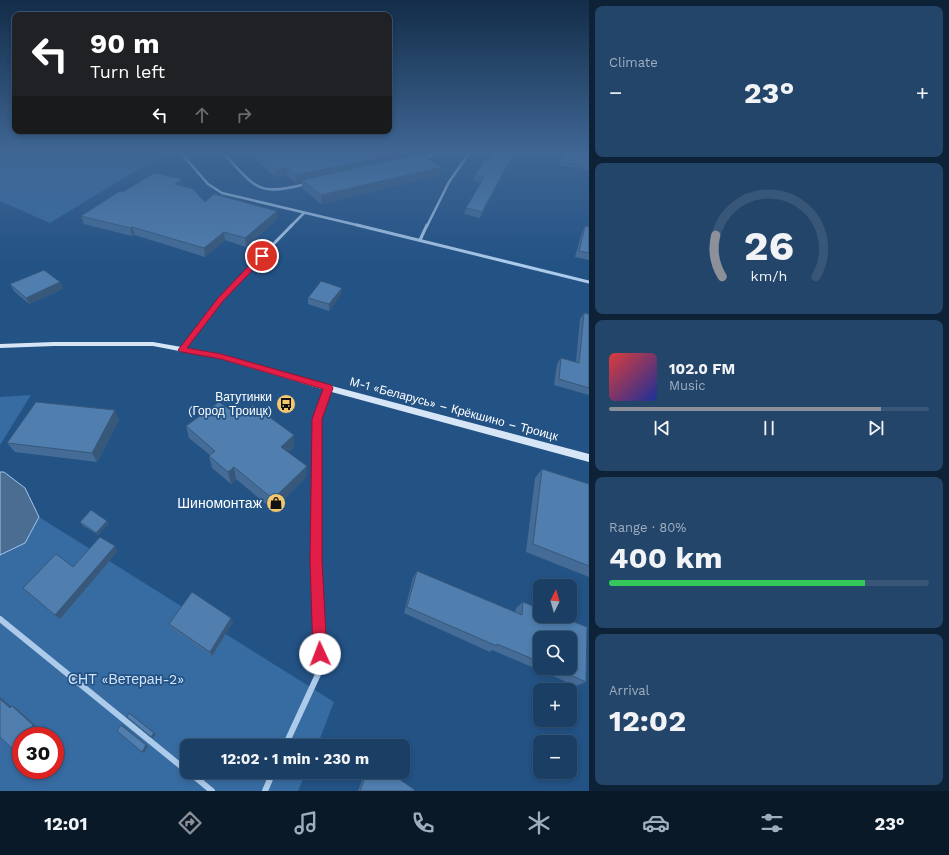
<!DOCTYPE html>
<meta charset="utf-8">
<style>
:root{--surface:#1a3e64;--page:#23456a;--text:#f1f3f6;--muted:#9faebf;--line:#385778;--accent:#8c9099}
body{margin:0;font-family:"Work Sans",sans-serif;background:var(--page);color:var(--text);height:100vh;display:flex;flex-direction:column;font-size:15px;white-space:nowrap}
*{box-sizing:border-box;margin:0}
p{font-size:13px;color:var(--muted)}
.icon{flex:none;width:22px;height:22px;fill:none;stroke:currentColor;stroke-width:2;stroke-linecap:round;stroke-linejoin:round}
.map{position:relative;flex:1;overflow:hidden}
.drawer{display:flex;flex-direction:column;gap:6px;padding:6px;background:#0e2237;width:360px}
.drawer>*{flex:none}
.hud{position:absolute;left:12px;top:12px;width:380px;height:122px;border-radius:8px;box-shadow:0 2px 6px #0003,0 0 0 1px var(--line);background:#202124;color:#fff;overflow:hidden}
.needle{width:26px;rotate:5deg}
.tools{position:absolute;left:533px;top:579px;display:grid;gap:8px}
.tools a{display:grid;place-items:center;width:44px;height:44px;border-radius:8px;background:var(--surface);box-shadow:0 2px 6px #0003,0 0 0 1px var(--line);font-size:20px}
.speed{position:absolute;left:12px;top:727px;display:flex;gap:8px;font-size:20px;font-weight:700;text-align:center}
.speed>*{display:grid;place-content:center;width:52px;height:52px;border-radius:50%;background:var(--surface);box-shadow:0 2px 6px #0003,0 0 0 1px var(--line);line-height:1}
.speed .limit{border:6px solid #d22;background:#fff;color:#111}
.pin{position:absolute;display:grid;place-items:center;width:34px;height:34px;color:#fff;margin:-17px;border:2px solid #fff;border-radius:50%;box-shadow:0 1px 4px #0007}
.me{position:absolute;width:44px;margin:-22px;rotate:358deg;stroke-linejoin:round;filter:drop-shadow(0 0 3px #0008)}
.turn{display:flex;align-items:center;gap:14px;height:84px;padding:0 12px;font-size:18px}
.turn .icon{width:52px;height:52px;stroke-width:2.5}
.turn b{display:block;font-size:28px;line-height:34px}
.lanes{display:flex;align-items:center;height:38px;padding:0 12px;background:#0003;justify-content:center;gap:20px;direction:ltr}
.lanes .off{opacity:.35}
.big{font-size:30px;font-weight:700;line-height:1.1}
.drawer .widget{flex:1;display:flex;flex-direction:column;justify-content:center;gap:6px;min-width:0;padding:0 14px;border-radius:8px;background:var(--page)}
.drawer .dial{align-items:center;gap:0}
.dial svg{height:104px;overflow:visible;fill:none;stroke:var(--line);stroke-width:7;stroke-linecap:round;text-anchor:middle}
.dial text{fill:var(--text);stroke:none}
.song{display:flex;align-items:center;gap:12px}
.cover{width:48px;height:48px;border-radius:6px;background:linear-gradient(135deg,hsl(0 70% 55%),hsl(230 70% 35%))}
.played{height:4px;border-radius:2px;background:linear-gradient(90deg,var(--accent) 85%,var(--line) 85%)}
.keys{display:flex;justify-content:space-around;direction:ltr}
.heat{display:flex;justify-content:space-between;align-items:center;font-size:22px;direction:ltr}
.charge{height:6px;border-radius:3px;background:linear-gradient(90deg,#34c759 80%,var(--line) 0)}
.trip{position:absolute;left:180px;top:739px;width:230px;height:40px;border-radius:8px;background:var(--surface);box-shadow:0 2px 6px #0003,0 0 0 1px var(--line);font-weight:700;line-height:40px;text-align:center}
.dock{display:flex;height:64px;justify-content:space-around;align-items:center;background:#0a1928;color:var(--muted)}
.dock .icon{width:28px;height:28px}
.dock .active{color:var(--accent)}
.dock b{font-size:18px;color:var(--text)}
main{display:flex;flex:1;min-height:0}
.map>svg:first-child{display:block}
.green{fill:#376ca2;fill-rule:evenodd}
.water{fill:#4b6d91;stroke:#a0c5ea}
.lines{fill:none;stroke-linecap:round;stroke-linejoin:round}
.street-far4{stroke:#accae9;stroke-width:2.5}
.street-far3{stroke:#accae9;stroke-width:3}
.street-far2{stroke:#accae9;stroke-width:4}
.street-far1{stroke:#accae9;stroke-width:5}
.street{stroke:#accae9;stroke-width:6}
.secondary{fill:#d6e6f7;fill-rule:evenodd}
.wall{fill:#456c96;fill-rule:evenodd}
.shaded-wall{fill:#38587a}
.building{fill:#507eaf;stroke:#38587a}
.route{fill:#e11d48;stroke:#92132f}
.labels{text-anchor:middle;stroke-width:3.5;stroke-linejoin:round;paint-order:stroke}
.poi-label{font-size:12px;fill:#fff;stroke:#235285;text-anchor:end}
.street-label{font-size:12px;fill:#fff;stroke:#235285}
.near-poi-label{font-size:14px;fill:#fff;stroke:#235285;text-anchor:end}
.near-park-label{font-size:14px;fill:#d0e3f7;stroke:#235285}
</style>
<main>
<div class="map">
<svg width="589" height="791" viewBox="0 0 589 791">
<rect width="100%" height="100%" fill="#235285"/>
<path class="green" d="M0,152h164l1,1 -115,70 -50,-22z
M31,395l-31,50v-48z
M0,487l39,30 295,185 -17,44h-130v26h119l-8,19h-298zM21,736h34v34h-34z"/>
<path class="water" d="M0,472h4l21,16 14,29 -14,26 -25,12z"/>
<g class="lines">
<path class="street-far4" d="M180,152l28,32 14,9 139,33
M222,152c34,35 33,45 84,32
M420,159l21,-7
M291,226l13,-13
M427,226l22,-44 21,-30"/>
<path class="street-far3" d="M357,225l232,57
M420,240l7,-15
M204,320l16,-21 72,-74"/>
<path class="street-far2" d="M182,350l23,-31
M317,441v-22l11,-31"/>
<path class="street-far1" d="M317,440v155"/>
<path class="street" d="M0,619l187,152
M285,746l35,-76 -3,-76
M189,772l23,19
M265,791l8,-19"/>
<path class="secondary" d="M54,342h99l68,12 107,31 261,69v8l-261,-71 -107,-32 -68,-13h-99l-54,2v-4z"/>
</g>
<path class="wall" d="M246,152h166v4l28,19 -119,29 -19,-16v-6l-6,2 -9,-8 -11,2z
M515,152l-35,66 -16,-4 2,-6 15,-25 -8,-2 2,-6 13,-15z
M561,152h28v18l-29,-5z
M182,179l1,7 22,16 72,9v8l-31,28 -21,-7 -20,17 -70,-22 -3,1 -48,-12 -3,-8 42,-24z
M585,226l4,1v33l-14,-3 7,-25z
M60,282l3,7 -34,15 -15,-13 -4,-7z
M341,294l-12,17 -21,-7v-6z
M584,313l5,1v81l-35,-10 3,-21 4,-6 15,4 4,-43z
M239,416l55,31 -6,5 18,25 -33,33 -37,-31 -5,5 -19,-16 -3,-12 1,-1 -21,-17 -3,-12z
M119,420l-22,42 -82,-10 -8,-9z
M542,469l47,15v93l-63,-25 9,-74z
M80,522l29,1 -11,12 -16,-10z
M417,571l98,41 1,-4 7,-6 63,80 -10,4 -84,-36 -2,2 -86,-39 9,-35zM540,638l30,30h-30z
M231,618l2,4 -21,34 -40,-27 -3,-5z
M365,772h24l25,19h-56z"/>
<path class="shaded-wall" d="M406,152h6l-1,6 -109,22v2l-6,2v-9z
M514,152h1v1l-35,65 2,-6z
M442,167l-2,8 -119,29v-9z
M287,168v8l-11,2v-8z
M182,179l1,7 -8,-2z
M277,211v8l-31,28 -1,-9z
M132,227l3,8 -3,1 -2,-8z
M224,232l1,8 -20,17 -1,-9z
M60,282l3,7 -34,15 -3,-6z
M342,288l-1,6 -12,17v-7z
M115,410l4,10 -22,42 -5,-9z
M294,435v12l-12,11 -1,-11z
M307,466l-1,11 -33,33v-11z
M234,467l2,12 -5,5 -3,-12z
M107,521l2,2 -11,12 -2,-2z
M115,546l3,5 -58,68 -5,-4z
M231,618l2,4 -21,34 -2,-4z
M0,697l14,12 -4,-1 -10,-9z
M12,706l3,1 21,19 -8,10h-4z
M129,713l27,21 -3,4 -2,-1z
M121,725l3,1 24,20 -4,7 -2,-1z
M21,740v5l-4,5 -4,-1z"/>
<path class="building" d="M254,152h152l-110,23 -9,-7 -11,2z
M494,152h20l-32,60 -16,-4 18,-31 -9,-2 10,-15h3z
M562,152h27v14l-28,-4z
M420,154l22,13 -121,28 -19,-15z
M154,173l28,6 -7,5 18,5 12,13 9,-8 63,17 -32,27 -21,-6 -20,16 -72,-21 -2,1 -49,-12 39,-25 3,1z
M585,226l4,1v26l-10,-2z
M44,270l16,12 -34,16 -16,-14z
M321,281l21,7 -13,16 -21,-6z
M584,313l5,1v74l-30,-9 2,-21 18,5z
M36,402l79,8 -23,43 -85,-10z
M219,402l20,14 14,-11 41,30 -13,12 26,19 -34,33 -39,-32 -6,5 -19,-16 6,-5 -29,-25z
M542,469l47,15v82l-56,-22z
M91,510l16,11 -11,12 -16,-11z
M100,537l15,9 -60,69 -32,-27 33,-34 17,13z
M417,571l105,44 1,-13 17,7v7h19l28,11 -1,55 -32,-14h16v-30h-30v24l-43,-18v2l-90,-39z
M192,592l39,26 -21,34 -41,-28z
M0,699l10,9 2,-2 21,19 -9,11h-3v4l-8,9 -13,-12z
M129,713l25,20 -3,4 -24,-20z
M121,725l25,20 -4,7 -25,-21z
M367,772h22l26,18 -1,1h-54z"/>
<linearGradient id="sky" x2="0" y2="1"><stop stop-color="#132d49"/><stop offset="0.58" stop-color="#3f6694"/><stop offset="1" stop-color="#3f6694" stop-opacity="0"/></linearGradient>
<rect width="589" height="263" fill="url(#sky)"/>
<path class="route" d="M260,254l6,2 -43,45 -36,47 34,6 110,31 2,3 -11,31v142l5,93 -2,5 -5,2 -5,-2 -2,-5 -3,-93 2,-142 11,-30 -102,-30 -39,-7 -4,-2 40,-52z"/>
<defs>
<symbol id="bus-disc" viewBox="-11 -11 22 22"><circle r="9.5" fill="#f4c86e" stroke="#235285"/><path d="M-5-6H5V4H4V6H2V4H-2V6H-4V4H-5ZM-3.5-4V0h7V-4ZM-3.5 1.2v1.5H-2V1.2ZM2 1.2v1.5H3.5V1.2Z" fill="#111"/></symbol>
<symbol id="shop-disc" viewBox="-11 -11 22 22"><circle r="9.5" fill="#f4c86e" stroke="#235285"/><path d="M-5-2.5h2.3a2.7 3.5 0 0 1 5.4 0H5L5.5 6h-11ZM-1.5-2.5h3a1.5 2.3 0 0 0-3 0Z" fill="#111"/></symbol>
</defs>
<g fill-rule="evenodd">
<use href="#bus-disc" x="275" y="393" width="22" height="22"/>
<use href="#shop-disc" x="265" y="492" width="22" height="22"/>
</g>
<g class="labels">
<g class="poi-label">
<text x="272" y="401">Ватутинки<tspan x="272" dy="14">(Город Троицк)</tspan></text>
</g>
<g class="street-label">
<text transform="translate(454 409) rotate(15)" y="4">М-1 «Беларусь» – Крёкшино – Троицк</text>
</g>
<g class="near-poi-label">
<text x="262" y="508">Шиномонтаж</text>
</g>
<g class="near-park-label">
<text x="126" y="684">СНТ «Ветеран-2»</text>
</g>
</g>
</svg>
<div class="tools">
<a><svg class="needle" viewBox="-14 -14 28 28"><path d="M0-13l5 13h-10z" fill="#e53935"/><path d="M0 13l5-13h-10z" fill="#9faebf"/></svg></a>
<a><svg class="icon" aria-label="search" viewBox="0 0 24 24"><circle cx="10" cy="10" r="6"/><path d="M15 15l6 6"/></svg></a>
<a>+</a>
<a>−</a>
</div>
<div class="speed"><div class="limit">30</div></div>
<div class="pin" style="left:262px;top:256px;background:#d93025"><svg class="icon" aria-label="arrive" viewBox="0 0 24 24"><path d="M6 21V4h12l-3 4 3 4H6"/></svg></div>
<svg class="me" style="left:320px;top:654px" viewBox="-20 -20 40 40"><circle r="19" fill="#fff"/><path d="M0-13L10 11 0 6-10 11z" fill="#e11d48"/></svg>
<div class="trip">12:02 · 1 min · 230 m</div>
<div class="hud">
<div class="turn"><svg class="icon" aria-label="left" viewBox="0 0 24 24"><path d="M17 20v-9H6M10 6l-5 5 5 5"/></svg><div><b>90 m</b>Turn left</div></div>
<div class="lanes"><svg class="icon" aria-label="left" viewBox="0 0 24 24"><path d="M17 20v-9H6M10 6l-5 5 5 5"/></svg><svg class="icon off" aria-label="ahead" viewBox="0 0 24 24"><path d="M12 20V5M6 11l6-6 6 6"/></svg><svg class="icon off" aria-label="right" viewBox="0 0 24 24"><path d="M7 20v-9h11M14 6l5 5-5 5"/></svg></div>
</div>
</div>
<section class="drawer">
<div class="widget"><p>Climate</p>
<div class="heat"><a>−</a><b class="big">23°</b><a>+</a></div>
</div>
<div class="widget dial"><svg viewBox="0 0 100 80">
<path d="M14 69A42 42 0 1 1 86 69"/>
<path d="M14 69A42 42 0 0 1 9 37" stroke="#8c9099"/>
<text x="50" y="56" font-size="32" font-weight="700">26</text>
<text x="50" y="72" font-size="11">km/h</text>
</svg></div>
<div class="widget">
<div class="song"><i class="cover"></i><div><b>102.0 FM</b><p>Music</p></div></div>
<div class="played"></div>
<div class="keys"><svg class="icon" aria-label="previous" viewBox="0 0 24 24"><path d="M18 5L8 12l10 7zM5 5v14"/></svg><svg class="icon" aria-label="pause" viewBox="0 0 24 24"><path d="M8 5v14M16 5v14"/></svg><svg class="icon" aria-label="next" viewBox="0 0 24 24"><path d="M6 5l10 7-10 7zM19 5v14"/></svg></div>
</div>
<div class="widget"><p>Range · 80%</p><b class="big">400 km</b><div class="charge"></div></div>
<div class="widget"><p>Arrival</p><b class="big">12:02</b></div>
</section>
</main>
<nav class="dock">
<b>12:01</b>
<svg class="icon active" aria-label="directions" viewBox="0 0 24 24"><path d="M12 3l9 9-9 9-9-9zM9 14v-3h6M13 9l2 2-2 2"/></svg>
<svg class="icon" aria-label="music" viewBox="0 0 24 24"><path d="M9 18V5l10-2v13"/><circle cx="6" cy="18" r="3"/><circle cx="16" cy="16" r="3"/></svg>
<svg class="icon" aria-label="phone" viewBox="0 0 24 24"><path d="M5 4h4l2 5-3 2q2 4 5 5l2-3 5 2v4C11 20 4 13 5 4z"/></svg>
<svg class="icon" aria-label="climate" viewBox="0 0 24 24"><path d="M12 3v18M4 7l16 10M4 17L20 7"/></svg>
<svg class="icon" aria-label="car" viewBox="0 0 24 24"><path d="M5 17H2v-5l4-1 3-4h7l3 4 3 1v5h-3M9 17h6M6 11h13"/><circle cx="7" cy="17" r="2"/><circle cx="17" cy="17" r="2"/></svg>
<svg class="icon" aria-label="filters" viewBox="0 0 24 24"><path d="M4 7h16M4 17h16"/><circle cx="9" cy="7" r="2"/><circle cx="15" cy="17" r="2"/></svg>
<b>23°</b>
</nav>
